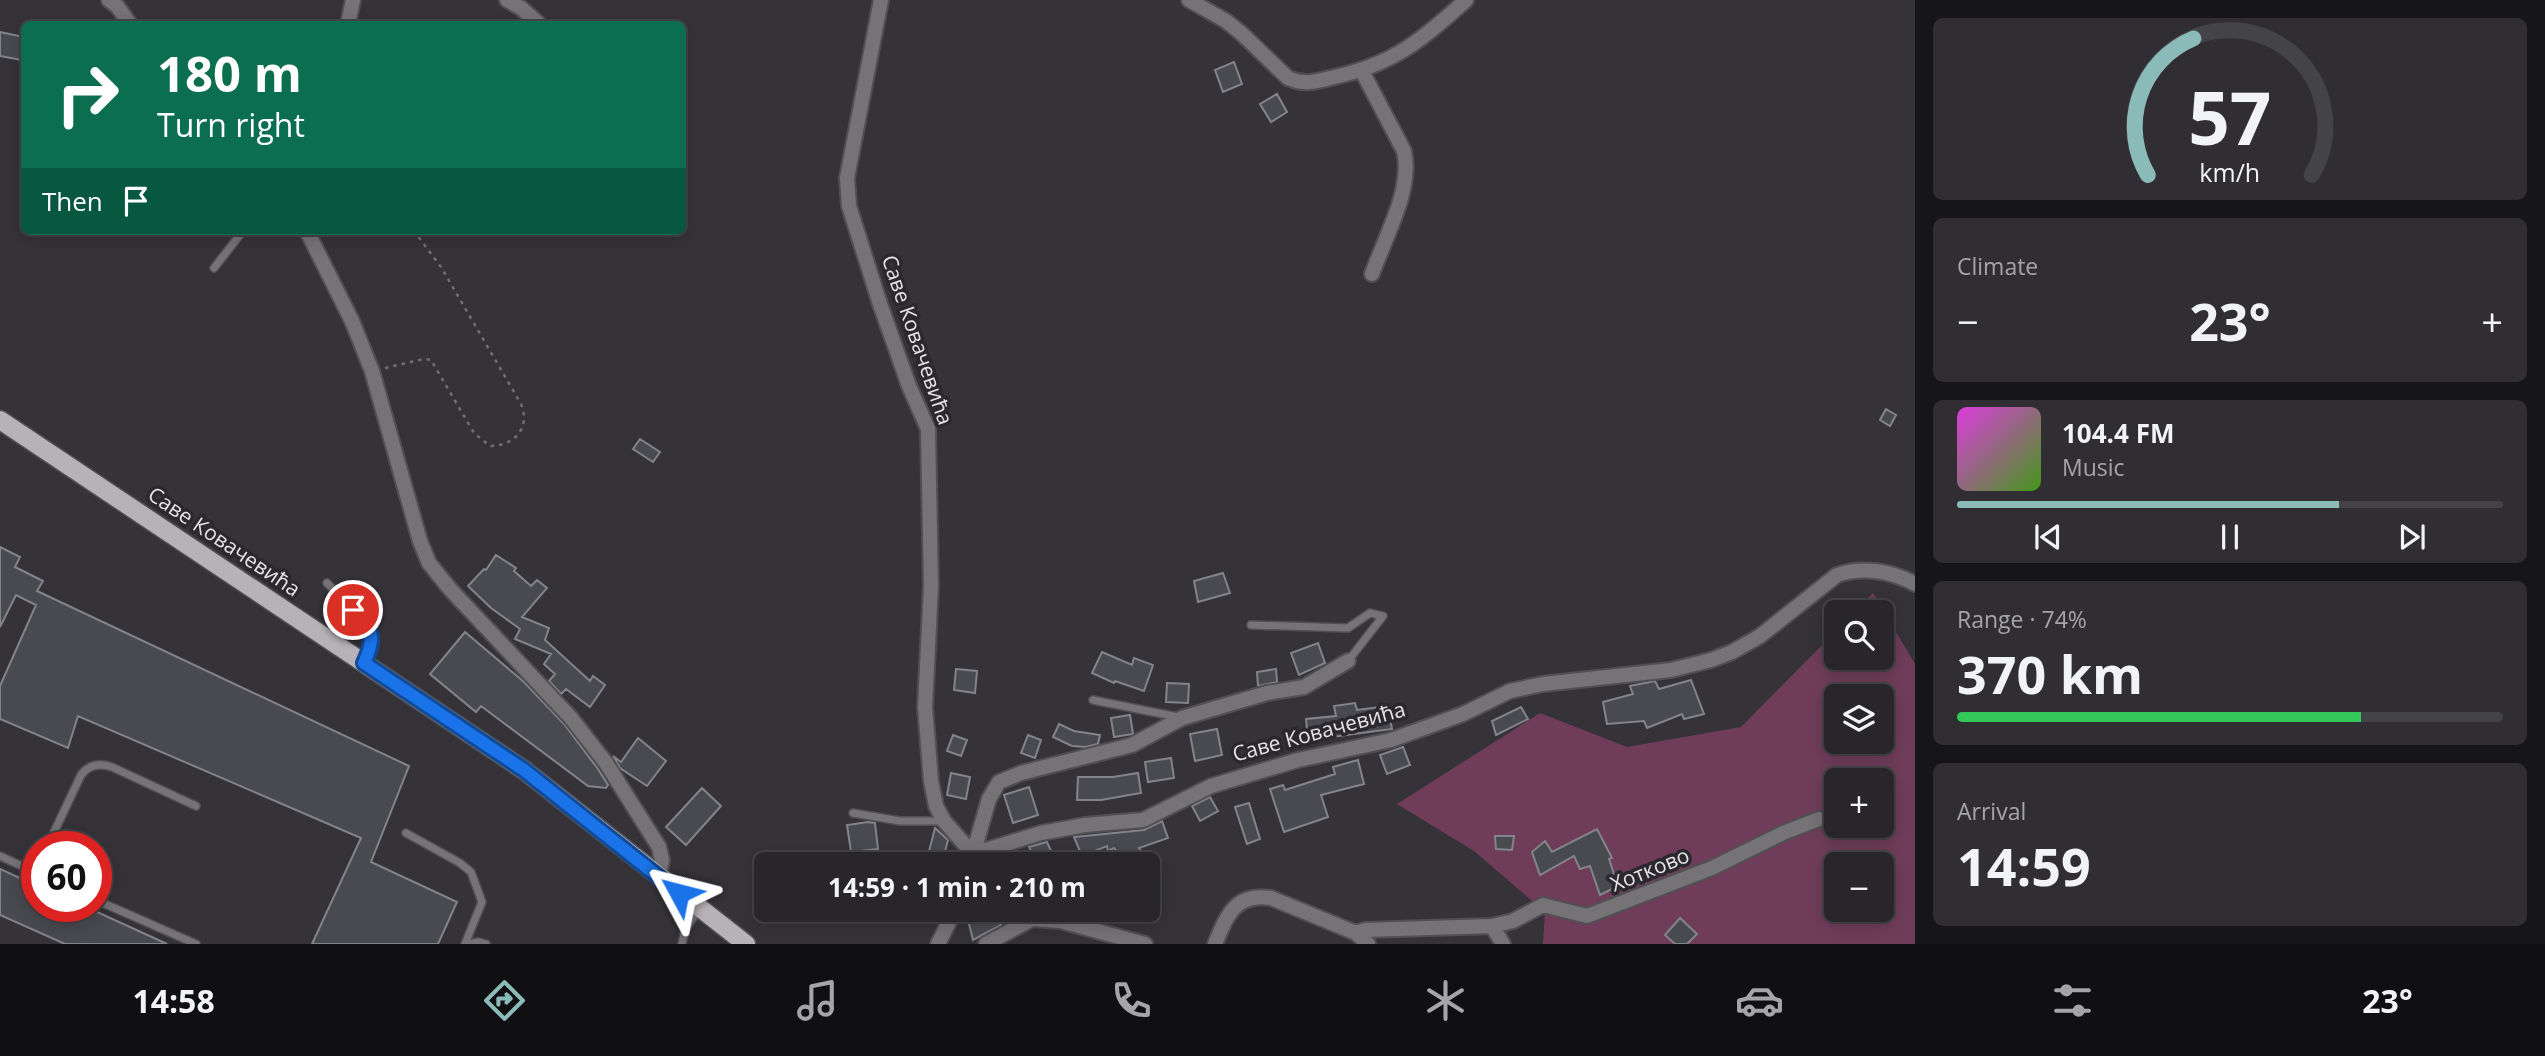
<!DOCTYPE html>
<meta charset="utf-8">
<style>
:root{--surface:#28262a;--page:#302e32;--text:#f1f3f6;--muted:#a5a5a8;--line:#444347;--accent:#8bbbb9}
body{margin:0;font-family:"Open Sans",sans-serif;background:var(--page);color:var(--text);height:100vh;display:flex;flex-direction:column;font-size:26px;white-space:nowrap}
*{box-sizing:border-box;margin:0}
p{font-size:23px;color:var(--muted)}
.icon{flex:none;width:38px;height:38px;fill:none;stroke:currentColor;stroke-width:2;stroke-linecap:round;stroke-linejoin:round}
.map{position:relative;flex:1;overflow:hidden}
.drawer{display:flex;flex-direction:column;gap:18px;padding:18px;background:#161517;width:630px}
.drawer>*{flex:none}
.guide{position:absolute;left:21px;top:21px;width:665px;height:214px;border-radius:10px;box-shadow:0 4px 18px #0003,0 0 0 2px var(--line);background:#0b6e4f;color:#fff;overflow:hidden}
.buttons{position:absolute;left:1824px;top:600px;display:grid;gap:14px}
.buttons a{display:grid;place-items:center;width:70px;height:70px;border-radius:10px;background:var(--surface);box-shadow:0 4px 18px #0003,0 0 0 2px var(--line);font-size:35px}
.speed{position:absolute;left:21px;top:831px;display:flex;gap:14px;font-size:35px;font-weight:700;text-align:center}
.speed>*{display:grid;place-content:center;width:91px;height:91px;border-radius:50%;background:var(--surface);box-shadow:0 4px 18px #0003,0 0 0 2px var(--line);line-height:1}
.speed .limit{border:10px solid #d22;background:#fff;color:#111}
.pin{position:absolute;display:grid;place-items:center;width:60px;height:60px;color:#fff;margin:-30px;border:4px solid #fff;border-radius:50%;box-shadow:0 2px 7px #0007}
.me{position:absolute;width:77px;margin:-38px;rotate:308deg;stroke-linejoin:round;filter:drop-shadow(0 0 5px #0008)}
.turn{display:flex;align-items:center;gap:24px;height:147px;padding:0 21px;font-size:32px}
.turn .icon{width:91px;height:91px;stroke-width:2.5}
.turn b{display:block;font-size:49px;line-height:60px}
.then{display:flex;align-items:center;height:66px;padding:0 21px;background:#0003;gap:14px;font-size:26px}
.big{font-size:52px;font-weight:700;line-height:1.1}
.drawer .card{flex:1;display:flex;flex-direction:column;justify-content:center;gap:10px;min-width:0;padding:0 24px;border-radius:10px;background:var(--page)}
.drawer .dial{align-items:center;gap:0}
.dial svg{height:182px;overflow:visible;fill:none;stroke:var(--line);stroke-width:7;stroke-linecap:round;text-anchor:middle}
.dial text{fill:var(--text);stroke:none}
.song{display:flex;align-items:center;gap:21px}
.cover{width:84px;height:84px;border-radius:10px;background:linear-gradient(135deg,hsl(300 70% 55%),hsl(100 70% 35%))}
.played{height:7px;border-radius:4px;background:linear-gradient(90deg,var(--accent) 70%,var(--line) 70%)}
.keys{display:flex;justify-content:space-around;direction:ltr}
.heat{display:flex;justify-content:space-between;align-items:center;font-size:38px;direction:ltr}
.charge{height:10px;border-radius:5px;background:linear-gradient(90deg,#34c759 74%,var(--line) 0)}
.trip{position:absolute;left:754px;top:852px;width:406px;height:70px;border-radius:10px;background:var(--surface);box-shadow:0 4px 18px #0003,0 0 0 2px var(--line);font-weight:700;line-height:70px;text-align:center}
.tab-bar{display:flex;height:112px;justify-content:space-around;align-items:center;background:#100f11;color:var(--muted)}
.tab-bar .icon{width:49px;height:49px}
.tab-bar .active{color:var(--accent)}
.tab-bar b{font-size:32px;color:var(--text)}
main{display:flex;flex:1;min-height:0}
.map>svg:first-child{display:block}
.green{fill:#6f3d5a;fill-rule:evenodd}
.building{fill:#494a4f;stroke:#83848a;stroke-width:2}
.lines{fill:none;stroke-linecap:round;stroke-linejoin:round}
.service-casing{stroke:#514f54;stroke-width:10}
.minor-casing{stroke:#514f54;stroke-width:18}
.primary-casing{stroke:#514f54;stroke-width:21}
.path{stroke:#716f74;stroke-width:2.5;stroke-dasharray:3.5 5;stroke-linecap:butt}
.service{stroke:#757376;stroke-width:7}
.minor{stroke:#757376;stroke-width:14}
.primary{stroke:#b6b2b7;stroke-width:18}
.route-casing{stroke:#114b97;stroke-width:18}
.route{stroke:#1a73e8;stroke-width:12}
.labels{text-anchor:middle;stroke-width:7;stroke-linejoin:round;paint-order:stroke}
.street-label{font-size:21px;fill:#e4e3e7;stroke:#2b292e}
</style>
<main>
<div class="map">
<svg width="1915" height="944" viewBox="0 0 1915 944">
<rect width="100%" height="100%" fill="#353338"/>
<path class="green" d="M1873,593l42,71v280h-372l2,-32 -71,-61 -77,-47 143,-91 87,34 114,-20 95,-96v27h45v-46h-27zM1836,696h45v46h-45zM1836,780h45v46h-45zM1836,864h45v46h-45z"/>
<path class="building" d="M0,32l24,5 -2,23 -22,-4z
M1234,62l8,22 -19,8 -8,-22z
M1277,94l10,18 -16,10 -11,-18z
M1886,409l10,6 -6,11 -10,-6z
M640,439l20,13 -7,10 -20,-13z
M0,547l20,10 -5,10 28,14 -6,10 372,175 -38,96 86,40 -19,42h-126l49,-106 -283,-122 -10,32 -68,-29v-33l36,-81 -20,-10 -16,32z
M496,555l20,13 -2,3 17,15 6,-6 10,8 -25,29 27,11 -4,12 45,41 3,-5 12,9 -15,22 -24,-18 -5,5 -12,-13 6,-7 -11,-10 7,-10 -36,-15 5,-10 -29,-21 -23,-22 16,-17 2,1z
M1223,573l7,20 -32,9 -4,-21z
M465,632l59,50 40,42 34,45 10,16 -2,3 -18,-2 -107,-80 -5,6 -46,-38z
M1318,643l7,20 -26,12 -8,-22z
M1102,652l30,13 2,-7 19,7 -9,26 -29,-10 -1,2 -22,-10z
M956,669l21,2 -2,22 -21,-3z
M1276,669l1,13 -19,4 -1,-14z
M1691,680l13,34 -20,5 -2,-5 -35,14 -3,-7 -37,3 -4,-22 30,-8 -3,-8 25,-5 4,8z
M1167,683l22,1 -1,19 -22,-1z
M1355,703l2,7 31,-4 4,23 -53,7 -31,2 -2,-19 30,-3 -2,-10z
M1521,707l7,12 -32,16 -4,-14z
M1130,715l3,19 -19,3 -3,-19z
M1059,724l15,7 26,4 -2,9 -12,3 -14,-1 -19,-9z
M1217,729l5,26 -27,6 -5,-27z
M953,735l14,5 -6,16 -14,-5z
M1028,735l13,5 -6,18 -14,-5z
M638,738l28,23 -19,25 -27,-18 -7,-12 8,6z
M1403,747l7,18 -23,9 -7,-19z
M1171,758l3,20 -26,4 -3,-20z
M1358,760l6,24 -43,11 7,22 -44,15 -14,-43 13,-4 2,5 50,-16 -2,-7z
M951,773l19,4 -4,22 -19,-4z
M1138,773l3,20 -40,7h-24l1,-23h35z
M1029,787l9,28 -25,8 -9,-28z
M702,788l19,18 -35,39 -20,-18z
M1210,797l8,14 -18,10 -8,-15z
M1249,803l11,36 -13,5 -12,-37z
M1162,821l6,17 -29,10 4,6 -16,10 -13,-16 -6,3 -1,-5 -25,10 -8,-19 70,-7z
M868,822l7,1 3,26 -27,3 -4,-27z
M935,828l13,12 -5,19 -15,-4z
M1597,829l15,29 -3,1 9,27 -18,9 -10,-29 -10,3 -6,-13 -34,19 -8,-23 13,-11 7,11z
M1495,836h19l-2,14 -16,-1z
M1047,842l5,11 -16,8 -7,-14z
M0,869l37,17v20h47l83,38h-102l-65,-29z
M991,910h7l3,15 -28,15 -6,-24z
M1680,918l17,16 -10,10h-12l-10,-9z"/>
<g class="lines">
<defs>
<path id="service" d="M214,268l29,-37
M327,583l39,40 6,17 -8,22
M1251,625l97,3 22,-15 13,3 -35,45
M1093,700l85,17
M853,813l47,8h43
M406,833l54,30 11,9 11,30 -17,42
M47,847l34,-72c8,-11 19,-12 31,-8l84,39
M0,856l37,17
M96,900l100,44
M469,944l9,-2 8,2
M682,944l3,-14 14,-21"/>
<path id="minor" d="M109,0l8,6 13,18
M507,0l14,8 18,16
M881,0l-34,178 2,28 31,98 29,82 19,43 3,157 -6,121 6,74 5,25 8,15 29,33
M1189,0l37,21 15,12 47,45c15,7 27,4 42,0 62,-13 90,-36 136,-78
M348,24l5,-24
M1362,71l42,80c9,38 -19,86 -32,123
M307,231l45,90 20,50 48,170 9,22 21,26 121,129 35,45 53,84 3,13 -3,17
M973,854l16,-55 10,-17 22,-9 111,-28 50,-27 85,-25 37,-6 44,-26
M970,864l3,-10 68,-21 44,-8 58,-5 68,-34 87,-26 93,-20 72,-26 47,-23 33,-7 128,-14 40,-10 21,-8 28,-16 77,-61c25,-9 55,-4 78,9
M1492,926l21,-5 30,-16 44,11 125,-48 71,-35 36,-14
M1356,933l9,-3 127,-4 11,18
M938,944l17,-34
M986,944l46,-25 28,2 85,23
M1215,944c12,-29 20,-51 56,-46l85,35 12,11"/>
<path id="primary" d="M0,420l524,350 222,174"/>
</defs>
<use href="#service" class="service-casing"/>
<use href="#minor" class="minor-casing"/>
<use href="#primary" class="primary-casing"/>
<path class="path" d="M385,368l39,-9 7,1 43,73 16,13c24,0 41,-18 31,-42l-80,-137 -27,-36"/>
<use href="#service" class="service"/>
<use href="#minor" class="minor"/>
<use href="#primary" class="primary"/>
</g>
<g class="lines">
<defs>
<path id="route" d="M353,610c20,20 23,27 11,53l160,107 155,123"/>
</defs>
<use href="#route" class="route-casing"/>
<use href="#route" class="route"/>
</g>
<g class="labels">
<g class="street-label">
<text transform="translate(917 340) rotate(71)" y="7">Саве Ковачевића</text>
<text transform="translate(224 542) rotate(34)" y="7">Саве Ковачевића</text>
<text transform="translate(1319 732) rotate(-15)" y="7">Саве Ковачевића</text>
<text transform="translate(1650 870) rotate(-22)" y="7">Хотково</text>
</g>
</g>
</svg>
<div class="buttons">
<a><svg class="icon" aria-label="search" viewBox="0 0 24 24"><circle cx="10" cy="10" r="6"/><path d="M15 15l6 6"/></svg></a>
<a><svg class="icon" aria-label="layers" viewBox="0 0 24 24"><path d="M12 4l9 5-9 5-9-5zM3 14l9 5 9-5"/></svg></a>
<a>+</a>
<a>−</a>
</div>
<div class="speed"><div class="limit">60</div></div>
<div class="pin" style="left:353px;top:610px;background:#d93025"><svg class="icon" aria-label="arrive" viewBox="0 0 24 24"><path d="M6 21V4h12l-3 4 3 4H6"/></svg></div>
<svg class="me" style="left:679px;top:893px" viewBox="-20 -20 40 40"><path d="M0-17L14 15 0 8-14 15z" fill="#1a73e8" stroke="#fff" stroke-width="4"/></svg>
<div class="trip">14:59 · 1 min · 210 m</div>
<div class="guide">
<div class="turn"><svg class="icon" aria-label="right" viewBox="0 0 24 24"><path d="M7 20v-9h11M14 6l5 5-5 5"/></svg><div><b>180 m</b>Turn right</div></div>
<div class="then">Then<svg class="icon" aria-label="arrive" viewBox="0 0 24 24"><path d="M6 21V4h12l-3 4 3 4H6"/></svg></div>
</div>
</div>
<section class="drawer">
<div class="card dial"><svg viewBox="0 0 100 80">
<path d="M14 69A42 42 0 1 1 86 69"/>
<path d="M14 69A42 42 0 0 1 34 9" stroke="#8bbbb9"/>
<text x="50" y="56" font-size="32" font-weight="700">57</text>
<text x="50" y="72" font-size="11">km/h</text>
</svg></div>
<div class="card"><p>Climate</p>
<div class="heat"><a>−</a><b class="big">23°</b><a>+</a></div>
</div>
<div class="card">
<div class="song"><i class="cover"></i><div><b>104.4 FM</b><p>Music</p></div></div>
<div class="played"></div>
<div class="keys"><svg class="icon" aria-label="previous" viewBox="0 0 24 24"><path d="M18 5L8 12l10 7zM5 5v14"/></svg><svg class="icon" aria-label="pause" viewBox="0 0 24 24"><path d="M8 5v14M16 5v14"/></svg><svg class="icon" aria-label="next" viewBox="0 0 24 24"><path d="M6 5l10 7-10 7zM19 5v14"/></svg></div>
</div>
<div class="card"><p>Range · 74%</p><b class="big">370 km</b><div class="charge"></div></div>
<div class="card"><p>Arrival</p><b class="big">14:59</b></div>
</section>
</main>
<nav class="tab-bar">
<b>14:58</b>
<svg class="icon active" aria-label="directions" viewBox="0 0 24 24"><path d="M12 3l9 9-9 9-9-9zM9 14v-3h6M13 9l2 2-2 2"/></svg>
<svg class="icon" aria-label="music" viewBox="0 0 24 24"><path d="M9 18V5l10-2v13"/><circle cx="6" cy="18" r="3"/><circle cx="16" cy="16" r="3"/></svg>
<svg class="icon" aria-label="phone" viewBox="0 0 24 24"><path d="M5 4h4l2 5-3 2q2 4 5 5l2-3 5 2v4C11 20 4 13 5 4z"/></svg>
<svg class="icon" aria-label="climate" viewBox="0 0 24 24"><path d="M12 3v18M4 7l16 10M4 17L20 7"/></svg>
<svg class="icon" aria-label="car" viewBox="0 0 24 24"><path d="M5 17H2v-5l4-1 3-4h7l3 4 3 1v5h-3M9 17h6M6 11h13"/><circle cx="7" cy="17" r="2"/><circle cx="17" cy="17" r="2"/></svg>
<svg class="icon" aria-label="filters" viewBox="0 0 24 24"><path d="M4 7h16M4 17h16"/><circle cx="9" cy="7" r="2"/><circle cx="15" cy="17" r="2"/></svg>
<b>23°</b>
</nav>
